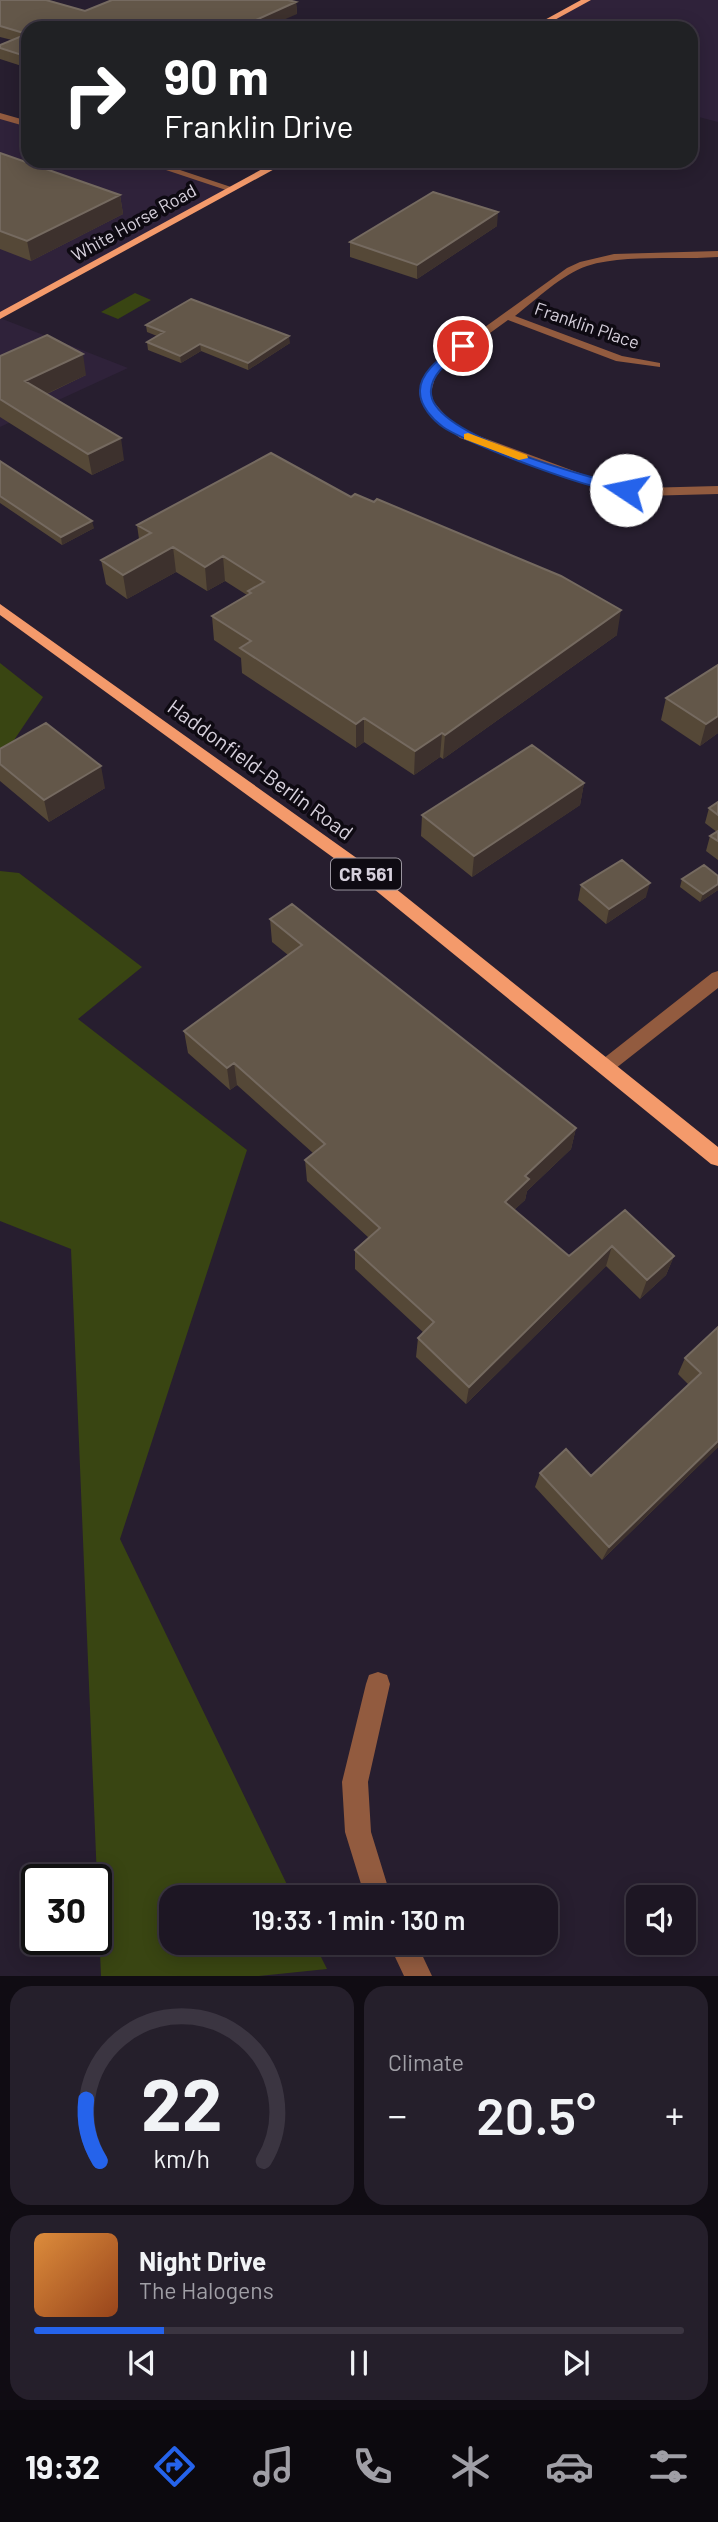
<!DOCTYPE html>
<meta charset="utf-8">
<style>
:root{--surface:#1d1623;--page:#251f2b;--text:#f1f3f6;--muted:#a09fa6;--line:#3b3541;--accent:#2563eb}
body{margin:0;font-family:Barlow,sans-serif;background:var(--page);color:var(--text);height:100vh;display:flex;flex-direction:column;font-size:26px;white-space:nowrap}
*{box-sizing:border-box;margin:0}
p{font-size:23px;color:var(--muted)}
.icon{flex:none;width:38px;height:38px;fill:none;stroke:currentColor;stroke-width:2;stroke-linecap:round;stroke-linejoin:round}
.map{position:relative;height:1976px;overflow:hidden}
.drawer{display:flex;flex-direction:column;gap:10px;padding:10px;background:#100c13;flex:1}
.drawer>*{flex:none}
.guide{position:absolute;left:21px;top:21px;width:677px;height:147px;border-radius:21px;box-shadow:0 4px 18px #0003,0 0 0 2px var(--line);background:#202124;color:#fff;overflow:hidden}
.fabs{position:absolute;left:626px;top:1885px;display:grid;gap:14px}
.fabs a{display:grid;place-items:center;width:70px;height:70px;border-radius:14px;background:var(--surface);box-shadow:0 4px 18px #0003,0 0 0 2px var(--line);font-size:35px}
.speed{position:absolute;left:21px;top:1864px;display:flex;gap:14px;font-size:35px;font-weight:700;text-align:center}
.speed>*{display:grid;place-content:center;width:91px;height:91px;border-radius:50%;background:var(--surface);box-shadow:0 4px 18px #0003,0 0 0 2px var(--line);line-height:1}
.speed .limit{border:4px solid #111;border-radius:10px;background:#fff;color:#111}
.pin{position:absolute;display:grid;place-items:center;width:60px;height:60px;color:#fff;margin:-30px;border:4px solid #fff;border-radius:50%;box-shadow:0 2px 7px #0007}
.me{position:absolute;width:77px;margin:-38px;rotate:281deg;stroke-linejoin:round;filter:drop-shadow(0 0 5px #0008)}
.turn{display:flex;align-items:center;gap:24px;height:147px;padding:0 28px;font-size:32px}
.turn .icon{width:91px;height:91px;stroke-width:2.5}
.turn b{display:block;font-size:49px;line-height:60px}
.big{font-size:52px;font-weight:600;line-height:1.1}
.drawer .card{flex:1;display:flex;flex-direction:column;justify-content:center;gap:10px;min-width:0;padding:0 24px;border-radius:21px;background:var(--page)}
.drawer .dial{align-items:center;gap:0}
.dial svg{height:182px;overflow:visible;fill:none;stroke:var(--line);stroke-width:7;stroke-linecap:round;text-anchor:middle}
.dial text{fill:var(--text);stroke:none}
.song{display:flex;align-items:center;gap:21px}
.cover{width:84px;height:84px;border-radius:10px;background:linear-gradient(135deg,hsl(30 70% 55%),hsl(20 70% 35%))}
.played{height:7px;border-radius:4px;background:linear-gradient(90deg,var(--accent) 20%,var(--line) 20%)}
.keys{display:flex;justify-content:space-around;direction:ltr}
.heat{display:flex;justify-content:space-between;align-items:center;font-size:38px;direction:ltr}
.drawer .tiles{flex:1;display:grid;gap:10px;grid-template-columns:1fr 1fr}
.card:last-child{grid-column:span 2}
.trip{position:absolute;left:159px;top:1885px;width:399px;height:70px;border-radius:21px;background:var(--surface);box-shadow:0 4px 18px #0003,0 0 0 2px var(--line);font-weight:600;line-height:70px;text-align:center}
.tab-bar{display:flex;height:112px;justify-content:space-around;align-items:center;background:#0c090e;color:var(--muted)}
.tab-bar .icon{width:49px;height:49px}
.tab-bar .current{color:var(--accent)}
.tab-bar b{font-size:32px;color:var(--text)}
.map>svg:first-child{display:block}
.built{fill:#2f223a}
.green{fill:#394512}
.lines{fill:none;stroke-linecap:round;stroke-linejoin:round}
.minor{fill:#925b3f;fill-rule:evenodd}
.major{fill:#f49a6b;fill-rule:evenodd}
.wall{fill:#554837}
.shaded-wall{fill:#3d312d}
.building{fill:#635749;stroke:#756a60;stroke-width:2}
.route{fill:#2563eb;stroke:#184099;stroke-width:2}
.slow{fill:#f59e0b}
.labels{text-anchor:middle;stroke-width:7;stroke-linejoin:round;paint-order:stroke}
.far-street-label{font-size:18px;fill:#d6d0dc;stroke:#0e0a12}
.shield{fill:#0e0a12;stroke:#9a959f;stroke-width:2}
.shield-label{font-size:19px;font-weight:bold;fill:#d6d0dc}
.street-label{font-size:21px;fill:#d6d0dc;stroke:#0e0a12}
</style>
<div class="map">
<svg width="718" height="1976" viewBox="0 0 718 1976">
<rect width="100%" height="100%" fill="#271e2f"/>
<path class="built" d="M587,0h131v122l-27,-7v-87h-157z
M0,116l28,8v37h116l88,28 -232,127z
M0,318l128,50 -128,59z"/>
<path class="green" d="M135,293l16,7 -33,19 -17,-7z
M0,663l43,34 -43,64z
M0,871l19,2 123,94 -64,52 169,131 -127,389 173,358h-121v45l142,1 13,26 -68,7h-158l-30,-727 -71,-28z"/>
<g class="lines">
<path class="minor" d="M0,113l28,8v6l-28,-8z
M139,161h14l84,28 -8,2z
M718,251v6c-40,3 -95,-3 -131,9 -26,9 -50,33 -72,50l107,40 38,7v4l-44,-6 -108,-41 -65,47 -8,11 -4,14 2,9 17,20 18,11 144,53 30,3 76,-2v8l-76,2 -32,-4 -150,-54 -31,-24 -8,-13 -2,-9 4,-14 12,-15 132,-95 13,-6 34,-8z
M718,971v17l-107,84 -6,3 -6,-3 -3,-5 3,-5 113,-89z
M378,1672l9,3 3,9 -22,98 3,50 20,65h-26l-20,-65 -3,-50 24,-98 3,-9z
M388,1942h28l16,34h-28z"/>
<path class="major" d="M581,0h10l-51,28h-10z
M277,161h12l-289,158v-7z
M0,604l365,260 353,283v19l-7,-2 -358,-292 -353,-257z"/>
</g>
<path class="wall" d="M0,0l85,11 211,-9 1,12 -269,14v40l-28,-9v-14l12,-5 -12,-3z
M0,153l120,42 3,19 -92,47 -31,-12z
M497,226l-80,53 -67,-22v-15z
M146,325l144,18 -42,27 -47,-19 -20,12 -33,-13 -1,-8 10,-6 -10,-4z
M0,356l86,19 -39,19 77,66 -32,15 -92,-58z
M0,461l94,67 -32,17 -62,-42z
M351,497l266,138 -174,124 -3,-2 -26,18 -50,-33 -8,6 -114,-75 -1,-15 -27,-18 -2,-24 35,-21 -22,-14 -18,10 -31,-19 -49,27 -21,-15 -5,-24 38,-21 -2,-14z
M718,665v68l-18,13 -39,-26 5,-22z
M0,749l105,39 -56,34 -49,-41z
M584,783l-4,22 -108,72 -51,-41 1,-21z
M718,802v58l-12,-9 4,-15 7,-4 -12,-9 4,-15z
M718,876v14l-18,12 -20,-15 2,-8z
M581,885l65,12 -40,27 -28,-24z
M270,919l306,209 -5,21 -44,42 -2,9 -11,10 55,46 56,-46 49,46 -8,19 -26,24 -34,-33 -140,138 -50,-47 2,-19 6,-5 -69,-64v-19l14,-12 -62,-57 -2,-21 8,-7 -76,-68 -7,5 -42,-37 -4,-22 104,-76 -16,-13z
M718,1327v120l-116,113 -67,-73 5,-14 51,3 98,-91 -11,-11 7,-16z"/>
<path class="shaded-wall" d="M296,2l1,12 -32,14h-27z
M120,195l3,19 -92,47 -4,-20z
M498,212l-1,14 -80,53v-14z
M289,336l1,7 -42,27v-7z
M200,344l1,7 -20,12 -1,-7z
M83,354l3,21 -57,27 -4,-21z
M121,438l3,22 -32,15 -4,-21z
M92,521l2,7 -32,17 -1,-8z
M173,547l3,25 -49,27 -4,-24z
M223,556l2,25 -18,10 -2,-24z
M621,610l-4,25 -174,124 2,-24z
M718,716v17l-18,13 6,-22z
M364,718v24l-8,6v-24z
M442,733l-2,24 -26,18 1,-24z
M101,766l4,22 -56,34 -5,-22z
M584,783l-4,22 -108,72 2,-21z
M650,883l-4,14 -40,27 3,-15z
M718,884v6l-18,12 3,-8z
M234,1063l3,22 -7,5 -3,-22z
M576,1128l-5,21 -44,42 -2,9 -24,22 4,-20 20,-26z
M612,1246l-6,20 -140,138 3,-17z
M674,1256l-8,19 -26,24 7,-19z
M718,1441v6l-116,113 7,-13z"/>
<path class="building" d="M0,0h46l39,11 27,-11h176l8,2 -58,26h-210v29l-28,-9v-3l27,-11 -27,-8z
M0,153l120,42 -93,46 -27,-10z
M433,192l65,20 -81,53 -67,-23z
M191,299l98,37 -41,27 -48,-19 -20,12 -33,-14 17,-10 -18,-7z
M47,335l36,19 -58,27 96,57 -33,16 -88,-55v-43z
M271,453l80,44 4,-3 19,8 3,-3 184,77 60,34 -176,125 -3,-2 -27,18 -51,-33 -8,6 -116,-76 11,-7 -39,-25 39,-23 -3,-2 16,-9 -41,-26 -18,11 -32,-20 -50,28 -22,-15 50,-27 -14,-8z
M0,461l92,60 -31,16 -61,-41z
M718,665v51l-12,8 -40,-26z
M46,723l55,43 -57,34 -44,-36v-15z
M532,745l52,38 -110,73 -52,-41z
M718,802v13l-9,-7z
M718,831v10l-8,-5z
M622,860l28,23 -41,26 -28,-24z
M704,865l14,11v8l-15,10 -21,-15z
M292,904l284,224 -51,48 4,3 -24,23 64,54 56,-46 49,46 -27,24 -35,-34 -143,141 -51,-49 16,-16 -79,-72 25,-22 -75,-68 20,-16 -91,-81 -7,5 -43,-37 118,-86 -32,-26z
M718,1327v114l-109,106 -69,-74 26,-24 25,27 110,-103 -16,-15z"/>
<path class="route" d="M459,344l9,2c-13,14 -35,22 -37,44 -5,45 163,89 199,97v5c-27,4 -162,-48 -187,-65 -10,-7 -23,-21 -23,-35 -1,-21 25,-37 39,-48z"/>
<path class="slow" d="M468,433l59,22 1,3 -9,2 -55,-21v-5z"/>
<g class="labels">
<g class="far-street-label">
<text transform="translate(134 223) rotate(-29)" y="6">White Horse Road</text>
<text transform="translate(587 326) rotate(19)" y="6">Franklin Place</text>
</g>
<rect class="shield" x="331" y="858.5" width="70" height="31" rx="5"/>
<g class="shield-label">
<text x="366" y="881">CR 561</text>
</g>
<g class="street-label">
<text transform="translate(260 770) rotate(36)" y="7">Haddonfield-Berlin Road</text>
</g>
</g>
</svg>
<div class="fabs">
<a><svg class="icon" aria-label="sound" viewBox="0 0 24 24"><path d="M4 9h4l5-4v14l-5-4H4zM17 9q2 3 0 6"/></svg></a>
</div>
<div class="speed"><div class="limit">30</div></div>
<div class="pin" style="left:463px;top:346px;background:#d93025"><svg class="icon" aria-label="arrive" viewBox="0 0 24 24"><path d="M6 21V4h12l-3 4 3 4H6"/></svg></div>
<svg class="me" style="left:626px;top:490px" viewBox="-20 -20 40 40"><circle r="19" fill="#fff"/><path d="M0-13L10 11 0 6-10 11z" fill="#2563eb"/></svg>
<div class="trip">19:33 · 1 min · 130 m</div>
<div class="guide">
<div class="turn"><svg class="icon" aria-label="right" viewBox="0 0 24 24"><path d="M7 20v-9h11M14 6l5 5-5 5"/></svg><div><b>90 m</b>Franklin Drive</div></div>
</div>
</div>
<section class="drawer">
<div class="tiles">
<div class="card dial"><svg viewBox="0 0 100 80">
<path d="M14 69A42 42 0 1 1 86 69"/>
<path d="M14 69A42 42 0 0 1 8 42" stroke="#2563eb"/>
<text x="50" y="56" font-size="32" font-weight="700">22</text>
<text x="50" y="72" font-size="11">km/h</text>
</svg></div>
<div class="card"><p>Climate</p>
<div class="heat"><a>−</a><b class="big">20.5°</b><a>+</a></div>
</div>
<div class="card">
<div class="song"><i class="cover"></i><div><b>Night Drive</b><p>The Halogens</p></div></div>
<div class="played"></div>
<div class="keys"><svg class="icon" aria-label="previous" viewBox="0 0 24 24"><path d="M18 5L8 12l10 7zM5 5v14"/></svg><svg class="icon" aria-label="pause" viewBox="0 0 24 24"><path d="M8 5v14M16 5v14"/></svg><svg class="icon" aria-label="next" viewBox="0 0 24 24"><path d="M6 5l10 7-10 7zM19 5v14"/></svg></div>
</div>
</div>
</section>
<nav class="tab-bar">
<b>19:32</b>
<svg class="icon current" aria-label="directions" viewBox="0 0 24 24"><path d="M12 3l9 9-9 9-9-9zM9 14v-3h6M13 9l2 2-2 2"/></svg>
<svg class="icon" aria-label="music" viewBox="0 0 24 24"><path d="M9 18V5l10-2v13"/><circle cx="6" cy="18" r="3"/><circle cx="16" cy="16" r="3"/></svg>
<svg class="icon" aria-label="phone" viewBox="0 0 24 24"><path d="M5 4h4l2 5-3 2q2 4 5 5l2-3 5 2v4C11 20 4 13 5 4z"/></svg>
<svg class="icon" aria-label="climate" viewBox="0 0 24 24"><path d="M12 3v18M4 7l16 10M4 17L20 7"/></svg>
<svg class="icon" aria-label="car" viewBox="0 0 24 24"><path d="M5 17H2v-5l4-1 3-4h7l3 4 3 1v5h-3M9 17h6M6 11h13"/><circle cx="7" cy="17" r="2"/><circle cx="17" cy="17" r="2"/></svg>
<svg class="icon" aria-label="filters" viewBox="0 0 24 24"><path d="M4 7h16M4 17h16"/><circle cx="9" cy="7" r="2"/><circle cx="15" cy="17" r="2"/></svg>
</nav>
